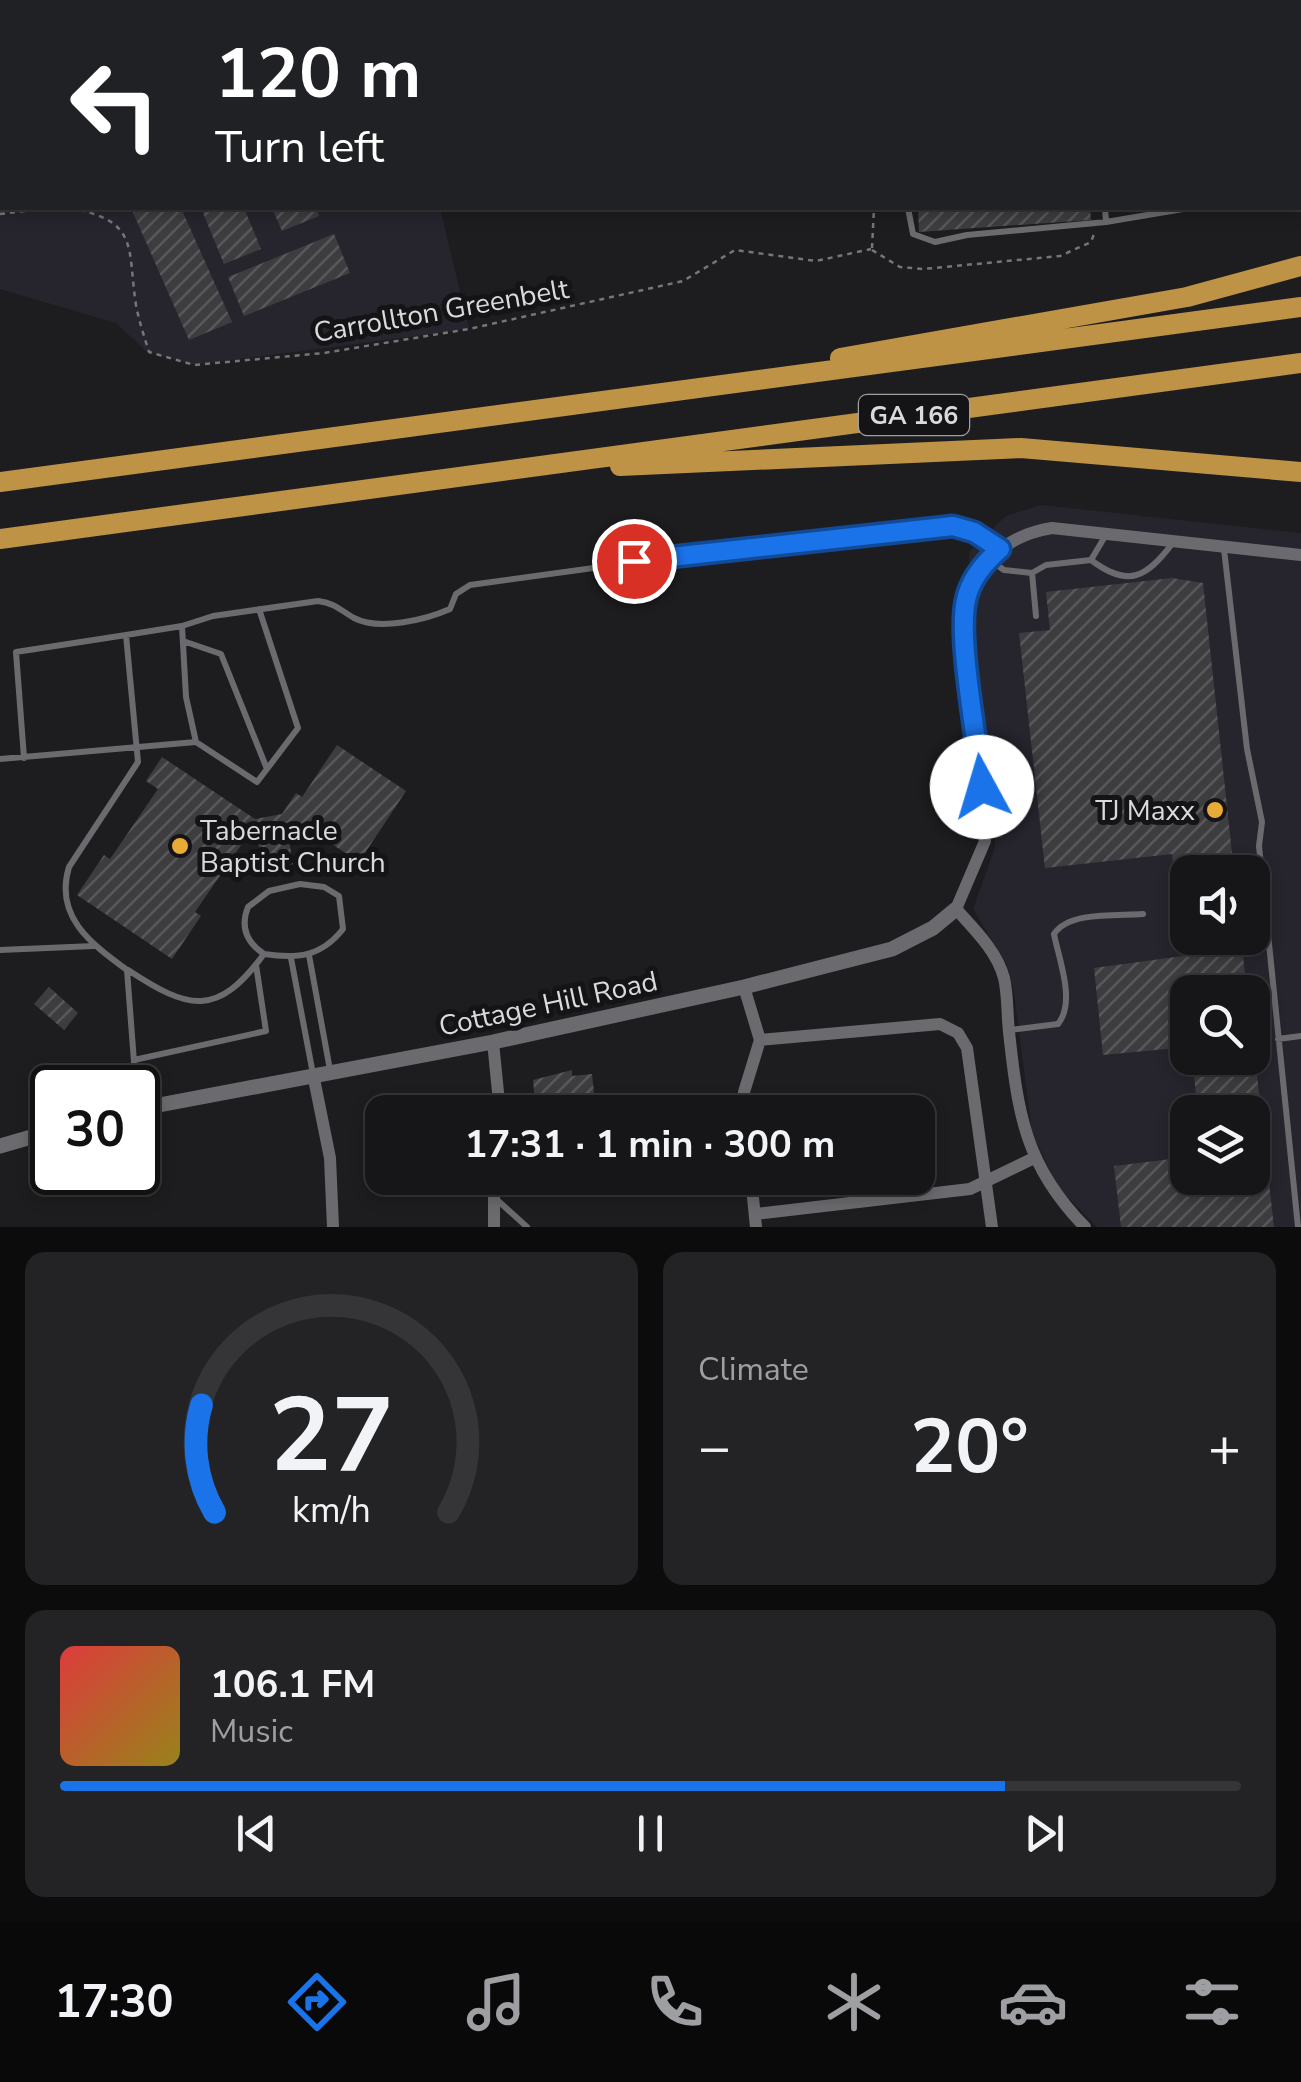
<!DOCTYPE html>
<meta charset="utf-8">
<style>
:root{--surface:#161618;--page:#232325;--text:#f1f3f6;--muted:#9e9fa2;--line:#353537;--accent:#1a73e8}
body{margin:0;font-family:"Nunito Sans",sans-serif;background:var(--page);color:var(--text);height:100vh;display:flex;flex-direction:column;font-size:38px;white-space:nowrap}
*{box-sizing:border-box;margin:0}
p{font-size:32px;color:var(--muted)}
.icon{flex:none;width:55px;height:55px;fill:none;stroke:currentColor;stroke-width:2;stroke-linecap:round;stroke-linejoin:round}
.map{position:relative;height:1227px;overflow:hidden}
.drawer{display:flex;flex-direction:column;gap:25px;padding:25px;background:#0c0c0d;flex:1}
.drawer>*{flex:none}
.guide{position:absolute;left:0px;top:0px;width:1302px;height:210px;box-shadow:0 5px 15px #0003,0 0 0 2px var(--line);background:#202124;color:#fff;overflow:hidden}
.fabs{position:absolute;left:1170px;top:855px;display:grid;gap:20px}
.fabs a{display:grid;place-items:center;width:100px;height:100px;border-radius:20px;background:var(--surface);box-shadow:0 5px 15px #0003,0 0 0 2px var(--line);font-size:50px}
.speed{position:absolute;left:30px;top:1065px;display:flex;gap:20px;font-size:50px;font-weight:700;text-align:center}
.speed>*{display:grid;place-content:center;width:130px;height:130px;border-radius:50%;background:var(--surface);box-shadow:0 5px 15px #0003,0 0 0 2px var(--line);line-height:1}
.speed .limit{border:5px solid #111;border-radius:15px;background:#fff;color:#111}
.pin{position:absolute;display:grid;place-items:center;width:85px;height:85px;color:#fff;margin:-42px;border:5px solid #fff;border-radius:50%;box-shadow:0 2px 10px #0007}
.me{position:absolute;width:110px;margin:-55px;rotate:354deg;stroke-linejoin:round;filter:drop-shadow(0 0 8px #0008)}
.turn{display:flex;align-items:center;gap:35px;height:210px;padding:0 50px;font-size:45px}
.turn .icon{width:130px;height:130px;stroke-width:2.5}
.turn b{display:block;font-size:70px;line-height:85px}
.big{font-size:75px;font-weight:700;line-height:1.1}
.drawer .widget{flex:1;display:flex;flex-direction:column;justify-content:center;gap:15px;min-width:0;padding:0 35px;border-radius:20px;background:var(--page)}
.drawer .dial{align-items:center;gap:0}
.dial svg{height:260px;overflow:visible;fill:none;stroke:var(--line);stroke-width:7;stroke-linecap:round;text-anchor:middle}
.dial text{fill:var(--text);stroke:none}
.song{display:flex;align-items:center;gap:30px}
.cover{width:120px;height:120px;border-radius:15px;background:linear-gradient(135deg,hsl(0 70% 55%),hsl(50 70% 35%))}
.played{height:10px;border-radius:5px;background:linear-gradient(90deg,var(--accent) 80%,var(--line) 80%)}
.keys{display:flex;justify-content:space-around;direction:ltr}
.heat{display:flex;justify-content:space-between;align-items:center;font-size:55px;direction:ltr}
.drawer .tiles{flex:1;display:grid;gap:25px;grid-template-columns:1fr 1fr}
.widget:last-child{grid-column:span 2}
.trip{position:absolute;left:365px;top:1095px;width:570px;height:100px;border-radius:20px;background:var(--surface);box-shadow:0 5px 15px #0003,0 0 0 2px var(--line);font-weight:700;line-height:100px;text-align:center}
.menu{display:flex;height:160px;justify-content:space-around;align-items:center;background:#09090a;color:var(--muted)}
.menu .icon{width:70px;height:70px}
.menu .on{color:var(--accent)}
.menu b{font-size:45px;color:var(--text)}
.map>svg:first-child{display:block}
.built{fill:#26252e;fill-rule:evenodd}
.building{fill:url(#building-hatch)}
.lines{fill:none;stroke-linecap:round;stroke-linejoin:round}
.path{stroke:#767679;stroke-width:2.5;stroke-dasharray:5 5;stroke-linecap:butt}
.service{stroke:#6b6b6f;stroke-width:6}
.minor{stroke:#6b6b6f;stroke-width:12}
.tertiary{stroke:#6b6b6f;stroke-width:15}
.trunk{stroke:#be9346;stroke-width:20}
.route-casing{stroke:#114b97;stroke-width:25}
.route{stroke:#1a73e8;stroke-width:18}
.poi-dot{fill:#e9ab38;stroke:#141416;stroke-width:4}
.labels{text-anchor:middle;stroke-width:10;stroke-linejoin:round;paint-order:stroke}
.shield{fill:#141416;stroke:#9f9fa1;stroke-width:2.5}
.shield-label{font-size:25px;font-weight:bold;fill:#dadadc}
.street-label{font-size:28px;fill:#dadadc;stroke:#141416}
.poi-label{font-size:28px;fill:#dadadc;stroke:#141416;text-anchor:end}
</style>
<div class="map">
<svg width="1301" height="1227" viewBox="0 0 1301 1227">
<defs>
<pattern id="building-hatch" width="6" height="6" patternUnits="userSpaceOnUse" patternTransform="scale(2.5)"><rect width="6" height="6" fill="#3d3d40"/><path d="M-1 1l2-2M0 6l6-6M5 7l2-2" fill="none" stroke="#58585b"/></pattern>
</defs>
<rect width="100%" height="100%" fill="#1d1d20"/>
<path class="built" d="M0,0h369l-367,2v206h438l29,121 -275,36 -47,-13 -31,-29 -116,-34z
M1041,505l260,28v694h-204l-39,-40 -26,-54 -18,-141 -7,-27 -34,-56 22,-61 -2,-45 -21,-170 -3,-81 37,-36zM1188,872h64v66h-64zM1188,992h64v66h-64zM1188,1112h64v66h-64z"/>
<path class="building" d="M131,208h50l51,114 -43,18z
M201,208h43l17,41 -37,15z
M272,208h44l3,8 -37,15z
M918,208h172l1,12 -172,12z
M334,234l16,39 -106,43 -16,-39z
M1172,578l31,5 31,289h-46v66h53l6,54h-59v55l-85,8 -9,-87 89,-12 -11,-102 -127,14 -26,-235 31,-3 -4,-38z
M337,745l69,46 -47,71 -47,-31 -24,4 5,29 -30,5 -6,-33 -11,2 -51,74 6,4 -29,43 -95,-64 27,-40 6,4 48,-70 -12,-8 16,-24 93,62 27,-5 14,-21 6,4z
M49,987l29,26 -14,17 -30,-26z
M1192,1058h63l19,169h-153l-7,-61 74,-9v21h64v-66h-54z
M572,1070v6l20,-2 4,38h-60l-3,-32z"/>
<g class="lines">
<path class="path" d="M868,0v2
M70,208c70,13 57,39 66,97 3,16 8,31 13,47l45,13 130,-12 145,-24 214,-48 52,-31 81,11 55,-12
M0,214l49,-6
M872,248l2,-40
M872,250l28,17 23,2 137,-13 31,-14 3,-8"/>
<path class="service" d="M78,0l2,2
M894,0v2
M1112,0v2
M0,1l16,-1
M137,2l5,-2
M0,37h2
M0,111h2
M0,151h2
M1300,178h1
M0,190h2
M908,208l5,26 22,8 32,-7 139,-13
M1105,208l1,14 83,-14
M1224,549l23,200 15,73 -3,24 39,381
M990,560l14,10 28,3 4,43
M1091,560c37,28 55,18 81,-16
M1032,573l14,-8 45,-5 16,-27
M126,635l56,-9
M183,641l38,13 46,115 31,-41 -39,-119
M196,742l-10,-45 -4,-71 31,-10 105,-15c17,2 22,9 36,17 25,13 71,2 96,-9l6,-15 14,-9 240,-33 243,-25 21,5 27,17
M24,758l-8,-106 110,-17 12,127 -69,105c-15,49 21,76 58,103l9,118
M0,759l196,-17 61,40 10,-13
M300,884l24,3 15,9 4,33c-22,28 -46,30 -79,25 -18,-12 -24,-27 -16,-47l21,-16z
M0,950l94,-4
M309,955l21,115
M291,958l22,116
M128,970c61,40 89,48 136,-16
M1010,1030l48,-6c18,-22 1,-64 -4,-90 15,-23 64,-18 89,-20
M1278,1039l23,-3
M134,1060l132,-29 -10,-66
M495,1198l32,29"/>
<path class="minor" d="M489,0l1,2
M703,0v2
M744,987l16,53 -16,52v20
M760,1040l180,-16 18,9 9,15 25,179
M493,1042l7,70
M313,1074l17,84 3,69
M494,1178v49
M751,1178l5,49
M755,1214l215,-25 64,-31
M1085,1227c-60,-61 -67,-113 -76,-195 -2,-18 -1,-37 -5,-54 -7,-27 -30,-49 -48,-69l29,-68 -19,-241c16,-41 42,-65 86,-72l249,27"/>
<path class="tertiary" d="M138,1109l355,-67 251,-55 148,-38 41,-21 23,-19
M0,1146l52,-15"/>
<path class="trunk" d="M840,358l347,-61 114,-31
M620,466l401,-18 280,24
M0,482l1301,-175
M0,539l1301,-176"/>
</g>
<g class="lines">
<defs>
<path id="route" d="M634,561l319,-35 21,6 26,17c-15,13 -30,31 -34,51 -9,39 12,143 16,187"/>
</defs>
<use href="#route" class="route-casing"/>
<use href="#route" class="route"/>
</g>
<g class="poi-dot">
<circle cx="1215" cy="810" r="10"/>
<circle cx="180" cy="846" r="10"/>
</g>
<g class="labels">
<rect class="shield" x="859" y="395" width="110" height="40" rx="8"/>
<g class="shield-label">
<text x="914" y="424">GA 166</text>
</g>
<g class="street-label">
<text transform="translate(441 310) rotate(-10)" y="10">Carrollton Greenbelt</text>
<text transform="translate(548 1003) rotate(-12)" y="10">Cottage Hill Road</text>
</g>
<g class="poi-label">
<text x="1195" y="820">TJ Maxx</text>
<text x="200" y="840" text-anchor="start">Tabernacle<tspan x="200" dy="32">Baptist Church</tspan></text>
</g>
</g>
</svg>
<div class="fabs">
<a><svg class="icon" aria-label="sound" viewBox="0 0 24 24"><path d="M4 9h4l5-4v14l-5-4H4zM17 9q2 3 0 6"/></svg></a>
<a><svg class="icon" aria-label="search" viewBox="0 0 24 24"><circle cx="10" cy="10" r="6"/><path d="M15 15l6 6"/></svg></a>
<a><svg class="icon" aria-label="layers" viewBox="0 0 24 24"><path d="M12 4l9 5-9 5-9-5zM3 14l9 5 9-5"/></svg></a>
</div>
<div class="speed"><div class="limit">30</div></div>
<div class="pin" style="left:634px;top:561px;background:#d93025"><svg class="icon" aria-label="arrive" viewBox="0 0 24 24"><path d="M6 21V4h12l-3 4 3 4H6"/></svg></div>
<svg class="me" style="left:982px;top:787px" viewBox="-20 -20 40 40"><circle r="19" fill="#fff"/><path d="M0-13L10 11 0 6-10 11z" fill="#1a73e8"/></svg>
<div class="trip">17:31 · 1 min · 300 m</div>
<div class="guide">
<div class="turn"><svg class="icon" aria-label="left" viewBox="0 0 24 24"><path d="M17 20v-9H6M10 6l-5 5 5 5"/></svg><div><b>120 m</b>Turn left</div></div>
</div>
</div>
<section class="drawer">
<div class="tiles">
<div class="widget dial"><svg viewBox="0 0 100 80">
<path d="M14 69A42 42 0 1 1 86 69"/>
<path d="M14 69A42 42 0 0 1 10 36" stroke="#1a73e8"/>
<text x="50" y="56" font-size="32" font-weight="700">27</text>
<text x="50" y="72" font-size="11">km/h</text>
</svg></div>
<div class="widget"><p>Climate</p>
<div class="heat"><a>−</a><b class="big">20°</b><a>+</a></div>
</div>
<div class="widget">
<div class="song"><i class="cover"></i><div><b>106.1 FM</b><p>Music</p></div></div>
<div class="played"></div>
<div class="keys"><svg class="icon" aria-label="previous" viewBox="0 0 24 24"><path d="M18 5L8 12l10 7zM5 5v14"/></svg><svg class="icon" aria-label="pause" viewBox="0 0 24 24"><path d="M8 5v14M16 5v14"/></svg><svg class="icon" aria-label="next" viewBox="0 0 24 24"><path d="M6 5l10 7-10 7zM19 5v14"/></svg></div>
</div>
</div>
</section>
<nav class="menu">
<b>17:30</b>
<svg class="icon on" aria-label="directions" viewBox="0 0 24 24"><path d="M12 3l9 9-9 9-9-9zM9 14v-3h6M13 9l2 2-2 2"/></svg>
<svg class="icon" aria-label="music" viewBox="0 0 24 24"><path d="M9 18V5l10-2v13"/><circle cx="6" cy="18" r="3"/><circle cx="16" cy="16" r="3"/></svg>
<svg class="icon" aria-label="phone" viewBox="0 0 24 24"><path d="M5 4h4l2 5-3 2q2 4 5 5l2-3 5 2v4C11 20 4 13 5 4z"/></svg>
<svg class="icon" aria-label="climate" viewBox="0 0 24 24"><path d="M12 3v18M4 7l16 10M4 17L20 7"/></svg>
<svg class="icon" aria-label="car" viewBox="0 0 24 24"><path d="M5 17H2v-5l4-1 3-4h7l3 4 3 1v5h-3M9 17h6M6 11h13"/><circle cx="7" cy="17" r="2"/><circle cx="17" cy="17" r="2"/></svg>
<svg class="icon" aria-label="filters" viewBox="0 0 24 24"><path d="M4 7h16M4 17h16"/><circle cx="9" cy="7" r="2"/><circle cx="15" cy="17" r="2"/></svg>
</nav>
